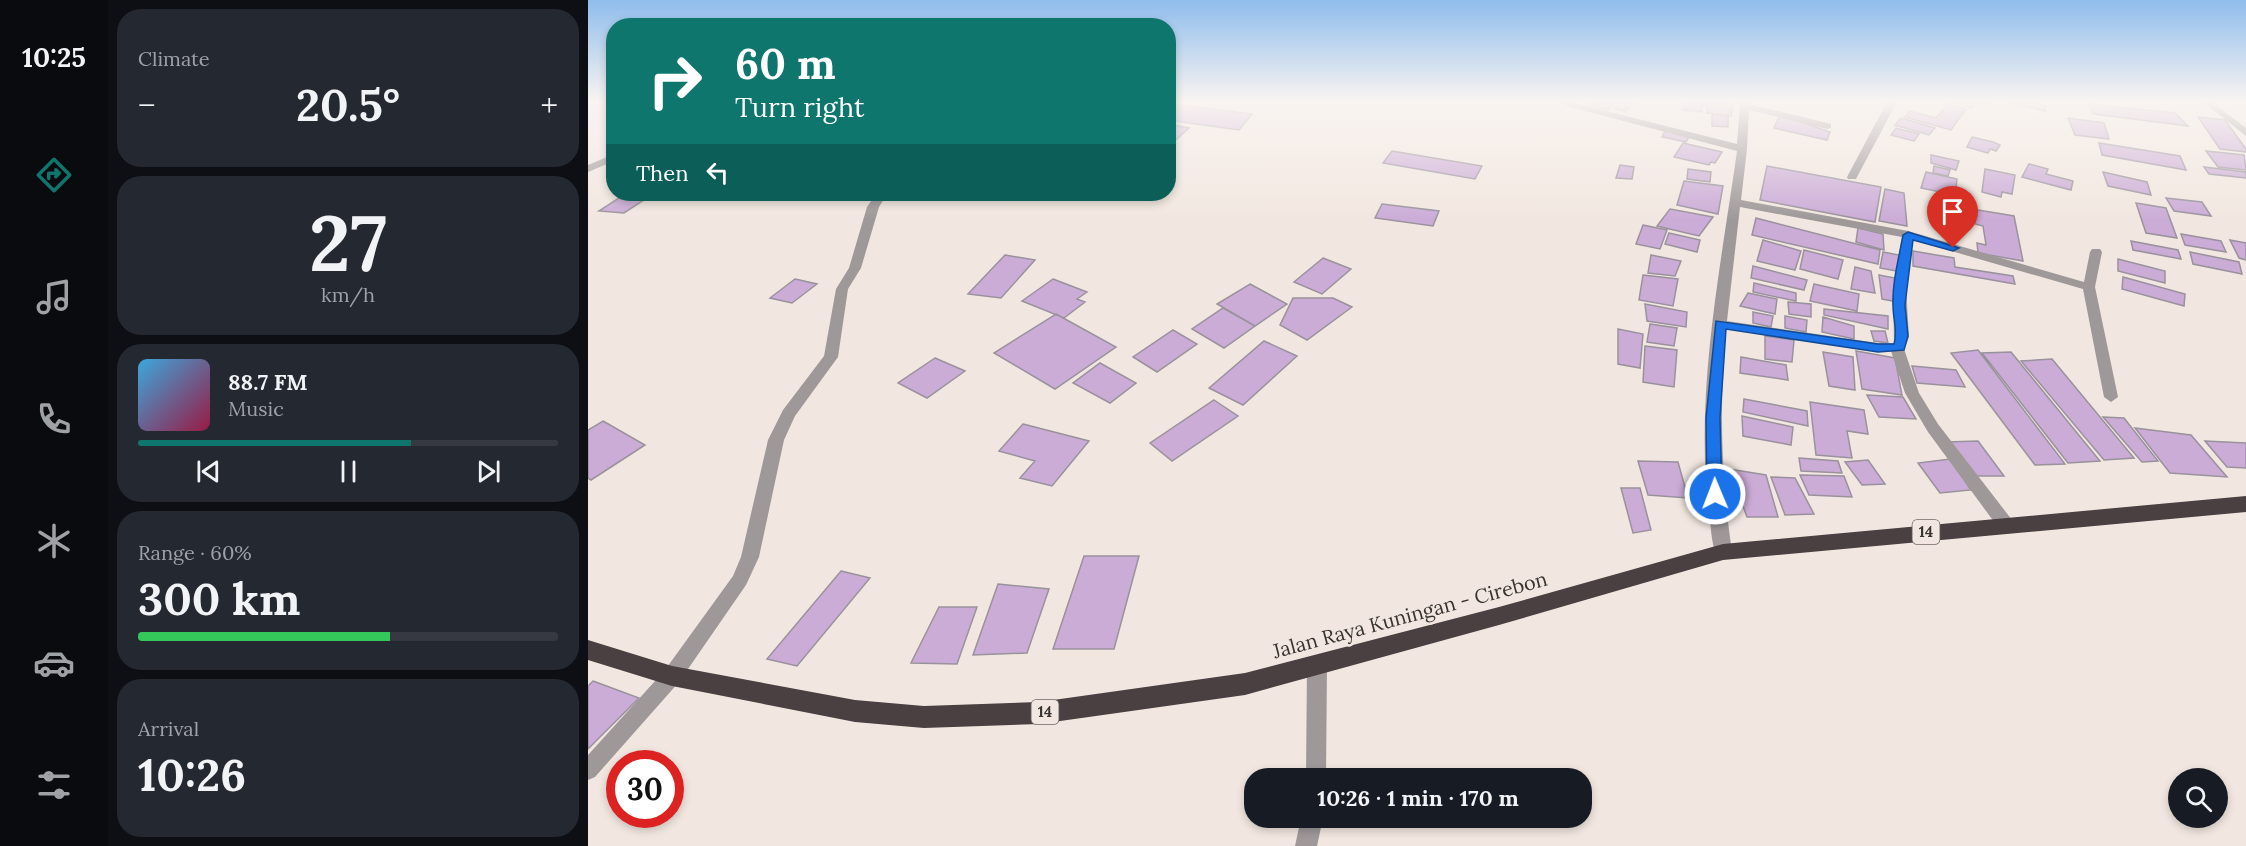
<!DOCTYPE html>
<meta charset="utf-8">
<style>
:root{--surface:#171b24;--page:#242831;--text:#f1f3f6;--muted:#9ea1a6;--line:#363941;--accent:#0f766e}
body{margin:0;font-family:Lora,serif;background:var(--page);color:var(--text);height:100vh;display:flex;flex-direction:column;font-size:22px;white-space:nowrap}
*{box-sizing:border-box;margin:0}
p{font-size:20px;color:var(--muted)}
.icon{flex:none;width:33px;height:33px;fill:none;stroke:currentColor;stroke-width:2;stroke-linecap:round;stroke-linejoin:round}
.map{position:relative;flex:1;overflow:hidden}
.panel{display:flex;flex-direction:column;gap:9px;padding:9px;background:#0d0f14;width:480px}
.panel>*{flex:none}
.banner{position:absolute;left:18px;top:18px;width:570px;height:183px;border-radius:24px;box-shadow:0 3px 9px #0003;background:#0f766e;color:#fff;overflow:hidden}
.tools{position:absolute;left:1580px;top:768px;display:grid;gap:12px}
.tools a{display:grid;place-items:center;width:60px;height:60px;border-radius:50%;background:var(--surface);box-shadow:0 3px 9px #0003;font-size:30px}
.speed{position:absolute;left:18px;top:750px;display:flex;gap:12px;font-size:30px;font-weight:700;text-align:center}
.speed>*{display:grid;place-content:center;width:78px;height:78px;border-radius:50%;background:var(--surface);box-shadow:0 3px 9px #0003;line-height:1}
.speed .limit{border:9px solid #d22;background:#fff;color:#111}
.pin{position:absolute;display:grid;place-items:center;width:51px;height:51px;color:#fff;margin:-62px -26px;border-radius:50% 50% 50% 0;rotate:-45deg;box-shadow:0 0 6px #0007}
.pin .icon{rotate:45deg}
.me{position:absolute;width:66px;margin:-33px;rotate:359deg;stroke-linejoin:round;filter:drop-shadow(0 0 4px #0008)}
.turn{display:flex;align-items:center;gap:21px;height:126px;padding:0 30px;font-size:27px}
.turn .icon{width:78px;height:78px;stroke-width:2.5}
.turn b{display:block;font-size:42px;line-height:51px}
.then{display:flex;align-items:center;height:57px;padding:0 30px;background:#0003;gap:12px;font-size:22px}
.big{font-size:45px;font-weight:800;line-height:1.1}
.panel .card{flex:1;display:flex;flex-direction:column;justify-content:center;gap:9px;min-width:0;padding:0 21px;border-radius:24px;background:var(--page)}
.panel .dial{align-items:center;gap:0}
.dial b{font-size:78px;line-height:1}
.song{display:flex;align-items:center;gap:18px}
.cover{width:72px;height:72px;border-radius:9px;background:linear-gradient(135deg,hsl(200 70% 55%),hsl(340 70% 35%))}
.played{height:6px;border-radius:3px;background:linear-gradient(90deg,var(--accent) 65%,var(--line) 65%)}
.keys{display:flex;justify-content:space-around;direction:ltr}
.heat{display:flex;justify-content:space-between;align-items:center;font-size:33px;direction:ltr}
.charge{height:9px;border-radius:4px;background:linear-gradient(90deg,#34c759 60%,var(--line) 0)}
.trip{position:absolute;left:656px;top:768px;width:348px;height:60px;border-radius:24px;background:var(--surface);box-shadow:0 3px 9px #0003;font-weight:800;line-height:60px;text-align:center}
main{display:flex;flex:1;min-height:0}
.tab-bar{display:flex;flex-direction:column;width:108px;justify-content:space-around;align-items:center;background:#090b0e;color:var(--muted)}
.tab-bar .icon{width:42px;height:42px}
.tab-bar .selected{color:var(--accent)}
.tab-bar b{font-size:27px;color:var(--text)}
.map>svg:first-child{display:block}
.building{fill:#cbacd7;stroke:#99929c;stroke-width:1.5}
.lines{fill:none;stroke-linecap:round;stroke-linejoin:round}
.street{fill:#9e9899;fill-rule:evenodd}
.highway{fill:#4a3f41;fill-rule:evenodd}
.route{fill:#1a73e8;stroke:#114b97;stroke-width:1.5}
.labels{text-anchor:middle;stroke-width:5;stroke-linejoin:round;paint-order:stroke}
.shield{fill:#f2e7e0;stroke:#706a66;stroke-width:1.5}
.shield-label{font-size:15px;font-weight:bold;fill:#383431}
.near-street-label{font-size:20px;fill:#383431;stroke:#f2e7e0}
</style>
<main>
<nav class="tab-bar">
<b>10:25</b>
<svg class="icon selected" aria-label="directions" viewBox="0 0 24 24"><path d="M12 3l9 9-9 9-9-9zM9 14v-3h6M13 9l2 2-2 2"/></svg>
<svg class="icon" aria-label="music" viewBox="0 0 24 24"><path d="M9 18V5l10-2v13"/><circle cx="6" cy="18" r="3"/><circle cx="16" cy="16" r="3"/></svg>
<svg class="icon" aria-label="phone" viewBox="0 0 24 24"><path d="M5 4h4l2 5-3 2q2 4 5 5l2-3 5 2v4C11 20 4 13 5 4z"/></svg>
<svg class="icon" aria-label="climate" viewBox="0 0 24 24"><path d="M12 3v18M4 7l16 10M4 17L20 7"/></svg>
<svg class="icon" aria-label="car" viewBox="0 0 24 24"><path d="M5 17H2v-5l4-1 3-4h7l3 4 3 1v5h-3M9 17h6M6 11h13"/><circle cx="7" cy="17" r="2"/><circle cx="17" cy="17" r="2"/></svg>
<svg class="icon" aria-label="filters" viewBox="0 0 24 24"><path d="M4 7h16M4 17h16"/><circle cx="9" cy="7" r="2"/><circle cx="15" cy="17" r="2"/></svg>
</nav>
<section class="panel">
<div class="card"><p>Climate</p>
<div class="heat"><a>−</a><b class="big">20.5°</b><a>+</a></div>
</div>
<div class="card dial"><b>27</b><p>km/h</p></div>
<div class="card">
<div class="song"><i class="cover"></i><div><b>88.7 FM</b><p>Music</p></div></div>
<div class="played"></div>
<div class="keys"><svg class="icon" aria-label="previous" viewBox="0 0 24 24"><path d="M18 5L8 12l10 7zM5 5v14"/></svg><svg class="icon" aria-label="pause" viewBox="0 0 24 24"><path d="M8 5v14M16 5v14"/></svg><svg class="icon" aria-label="next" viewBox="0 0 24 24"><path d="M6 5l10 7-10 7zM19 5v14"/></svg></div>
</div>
<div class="card"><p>Range · 60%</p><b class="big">300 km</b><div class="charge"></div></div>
<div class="card"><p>Arrival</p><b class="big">10:26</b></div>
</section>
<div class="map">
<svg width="1658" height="846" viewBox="0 0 1658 846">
<rect width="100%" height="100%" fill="#f2e7e0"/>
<path class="building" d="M1005,102h23l-8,8 -18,-5z
M1032,102h14l-8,9 -12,-2z
M1095,102h20l-1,10 -19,-2z
M1118,102l27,2 -2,12 -24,-3z
M1366,102h36l-3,3 -12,-3 -3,6z
M1421,102h22l15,4 -1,5z
M1360,104l18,5 -15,21 -46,-13 5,-6 26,7z
M1500,104l87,9 13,13 -94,-12z
M591,105l73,9 -13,16 -71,-10v-5z
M1124,114l16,2v11l-16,-1z
M1192,115l50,17 -3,8 -53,-12z
M1610,117l27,3 21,29v3l-26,-3z
M1313,118l34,10 -6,7 -34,-10z
M1480,118l36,5 5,16 -34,-4z
M580,124l21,4 -20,18h-1z
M1308,128l23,6 -5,7 -23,-6z
M1077,131l24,6 -3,5 -24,-5z
M1384,137l21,5 7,3 -4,6 -6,-2 -2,4 -21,-6z
M1095,143l39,9 -7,11 -4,-1 -2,3 -35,-8z
M1511,143l81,13 6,14 -84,-15z
M804,151l90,15 -7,13 -92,-16z
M1618,151l38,4 2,15 -28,-3z
M1343,155l28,6 -3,9 -25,-7z
M1441,164l19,5 -2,5 27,7 -2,9 -49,-13z
M1032,165l14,2 -2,12 -16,-1z
M1179,166l114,21 -6,35 -115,-22z
M1346,166l16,4 -2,6 -15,-3z
M1616,167l42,5v6l-37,-4z
M1100,169l23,3 -1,10 -23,-3z
M1397,169l30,6 -3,19 -10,-2 -1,5 -19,-5z
M1338,172l31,7 -2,16 -34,-7z
M1515,172l44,10 4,13 -43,-9z
M1096,181l39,5 -5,28 -41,-9z
M1297,189l19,4 3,33 -28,-5z
M37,194h28l-29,19 -25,-2z
M1578,198l36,4 9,14 -37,-5z
M1548,203l30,5 11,30 -31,-5z
M794,204l57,7 -6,15 -58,-8z
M1082,209l43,8 -14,19 -42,-10z
M1384,209l42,7 9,45 -45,-8 -1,-10 9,2 -3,-19 -8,-2z
M1168,218l124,32 -2,14 -126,-29z
M1055,225l24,5 -7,19 -24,-5z
M1270,228l25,6 1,16 -28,-8z
M1081,233l31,7 -3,12 -32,-8z
M1593,234l40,7 5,11 -41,-7z
M1175,240l38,11 -6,19 -38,-9z
M1642,240l16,3v17l-7,-2z
M1543,241l47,9 3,9 -48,-9z
M1216,250l39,10 -5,19 -38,-10z
M1325,251l41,7 1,9 58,9 2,8 -102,-18z
M1295,252l16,3 -2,16 -17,-3z
M1602,252l49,10 3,12 -49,-10z
M417,255l30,5 -34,38 -33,-4z
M1063,255l30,6 -6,15 -27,-3z
M735,258l28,11 -29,25 -28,-12z
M1530,259l47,12v12l-47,-12z
M1165,266l54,14 -3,10 -53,-12z
M1267,267l16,4 4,22 -24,-4z
M1055,275l35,4 -5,27 -34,-6z
M1291,275l16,3 -2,23 -11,-2z
M1535,277l62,17 -1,12 -62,-17z
M207,279l22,5 -25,19 -22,-5z
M465,279l34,13 -10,7 8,3 -21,16 -42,-17z
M1166,283l42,10v8l-43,-9z
M662,284l37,20 -32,22 -38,-22z
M1226,284l45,10 -2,17 -47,-10z
M1160,293l29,6 -2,15 -35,-8z
M705,298h40l19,9 -45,33 -27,-15z
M1200,302l23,2v13l-22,-3z
M1057,304l42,8 -1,15 -39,-6z
M635,308l32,18 -31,22 -32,-19z
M1236,309l64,7v13l-64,-14z
M1165,312l20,4 -2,11 -18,-4z
M468,314l60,33 -61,42 -61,-36z
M1197,316l22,4 -1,12 -21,-4z
M1235,317l31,9v13l-32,-7z
M1062,324l27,4 -3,18 -27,-4z
M1030,329l25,5 -3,34 -22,-4z
M585,330l24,14 -40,28 -24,-15z
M1283,331h14l3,12 -14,-2z
M1177,336l29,4 -2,22 -27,-3z
M676,341l33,15 -54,49 -34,-17z
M1057,346l32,4 -3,37 -31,-5z
M1390,350l87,114 -30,1 -84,-112z
M1268,351l39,7 7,37 -40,-6z
M1235,352l30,5 2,33 -26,-4z
M1423,352l89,109 -32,2 -86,-110z
M1153,357l45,8 2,15 -48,-7z
M347,358l30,13 -38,27 -29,-15z
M1464,359l82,99 -30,2 -83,-99z
M512,363l36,20 -26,20 -37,-20z
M1324,366l44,4 9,17 -48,-4z
M1279,395l36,2 13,22 -37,-2z
M1156,399l63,12 1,15 -65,-14z
M626,400l24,16 -66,45 -22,-18z
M1222,402l54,8 4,24 -21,-3 5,27 -36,-3z
M1154,416l51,11 -2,18 -48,-9z
M1515,417l21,1 34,43 -16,1z
M15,421l42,24 -54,35 -3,-2v-48z
M435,424l66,17 -37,45 -32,-8 15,-17 -36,-10z
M1547,428l56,7 36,42 -57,-4z
M1390,441l26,35h-29l-28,-34z
M1617,441l41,2v25l-19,-1z
M1211,458l39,3 4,12 -41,-2z
M1362,459l21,31 -31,3 -22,-30z
M1280,460l17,24 -23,1 -17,-23z
M1050,461l40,1 10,36 -40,-3z
M1141,469l37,6 12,42h-31z
M1212,475l44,1 8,21 -43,-2z
M1183,477l24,1 19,36 -29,1z
M1033,488h19l11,42 -18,3z
M496,556h55l-25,93h-61z
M253,571l29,7 -73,88 -30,-7z
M410,584l51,5 -22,64 -54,2z
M351,607h38l-20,57 -46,-1z
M5,681l46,17 -51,51v-63z"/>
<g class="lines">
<path class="street" d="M974,102h9l166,42 3,-42h8l1,2 82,20v4l-4,1 -78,-19 -2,39 -6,51 167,31 176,51 6,-30 2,-3h8l2,3 -7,35 23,110 -7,5 -7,-5 -21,-108 -170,-49 -7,48 3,49 -5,12 15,44 19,31 74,96 2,5 -2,5 -6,2 -6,-2 -72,-98 -23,-39 -14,-42 -165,-22c-7,75 -5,148 6,223l-3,5 -6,2 -6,-2c-6,-13 -6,-31 -8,-45 -15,-117 12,-246 28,-361l-174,-46zM1152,207l162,30 -9,51 1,55h-16l-151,-22z
M1299,102h10l-40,75 -1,2h-8l-1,-2z
M1615,102h9l34,26v8z
M26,154v7l-26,11v-7z
M288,194h11l-8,13 -18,61 -13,21 -10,68 -43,59 -11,24 -25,117 -13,28 -67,97 -84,95 -7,3v-25l77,-85 68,-94 8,-19 27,-117 15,-30 41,-54 12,-67 13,-21 18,-61z
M729,655l7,3 3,6 -1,114h-20l1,-114 3,-6z
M713,818h22l-6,28h-22z"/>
<path class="highway" d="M1658,496v16l-523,48 -224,65 -254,70 -206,29 -115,4 -69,-6 -183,-36 -84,-26v-20l84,26 183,34 69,6 115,-4 206,-29 254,-66 224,-63z"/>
</g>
<linearGradient id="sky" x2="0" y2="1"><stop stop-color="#8fbded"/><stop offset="0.46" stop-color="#f9f4f1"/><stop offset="1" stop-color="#f9f4f1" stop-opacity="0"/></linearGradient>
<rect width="1658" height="220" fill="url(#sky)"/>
<path class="route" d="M1320,232l51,16 -6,3 -40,-11 -8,65 3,31 -4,14 -26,2 -152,-23 -6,89 2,76 -2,4h-11l-2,-4 -1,-76 10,-97 162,23h16c4,-13 -1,-25 -1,-38 -1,-24 6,-48 10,-71z"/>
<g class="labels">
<g class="shield">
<rect x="1324.5" y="520" width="27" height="24" rx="4.5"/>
<rect x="443.5" y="700" width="27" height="24" rx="4.5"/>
</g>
<g class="shield-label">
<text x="1338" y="537">14</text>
<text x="457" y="717">14</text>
</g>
<g class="near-street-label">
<text transform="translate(822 615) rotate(-15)" y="7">Jalan Raya Kuningan - Cirebon</text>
</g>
</g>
</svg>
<div class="tools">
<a><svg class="icon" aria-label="search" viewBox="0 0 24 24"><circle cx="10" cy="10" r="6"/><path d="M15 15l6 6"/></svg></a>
</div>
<div class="speed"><div class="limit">30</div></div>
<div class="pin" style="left:1365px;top:248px;background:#d93025"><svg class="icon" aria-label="arrive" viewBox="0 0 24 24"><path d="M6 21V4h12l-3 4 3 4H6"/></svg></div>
<svg class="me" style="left:1127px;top:494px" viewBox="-20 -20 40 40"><circle r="17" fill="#1a73e8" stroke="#fff" stroke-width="3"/><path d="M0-11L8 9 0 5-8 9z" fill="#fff"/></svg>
<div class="trip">10:26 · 1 min · 170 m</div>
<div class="banner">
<div class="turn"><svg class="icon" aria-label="right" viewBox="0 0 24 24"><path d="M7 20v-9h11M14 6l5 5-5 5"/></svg><div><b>60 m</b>Turn right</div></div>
<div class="then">Then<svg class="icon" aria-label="left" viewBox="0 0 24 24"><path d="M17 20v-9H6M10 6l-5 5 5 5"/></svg></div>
</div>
</div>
</main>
